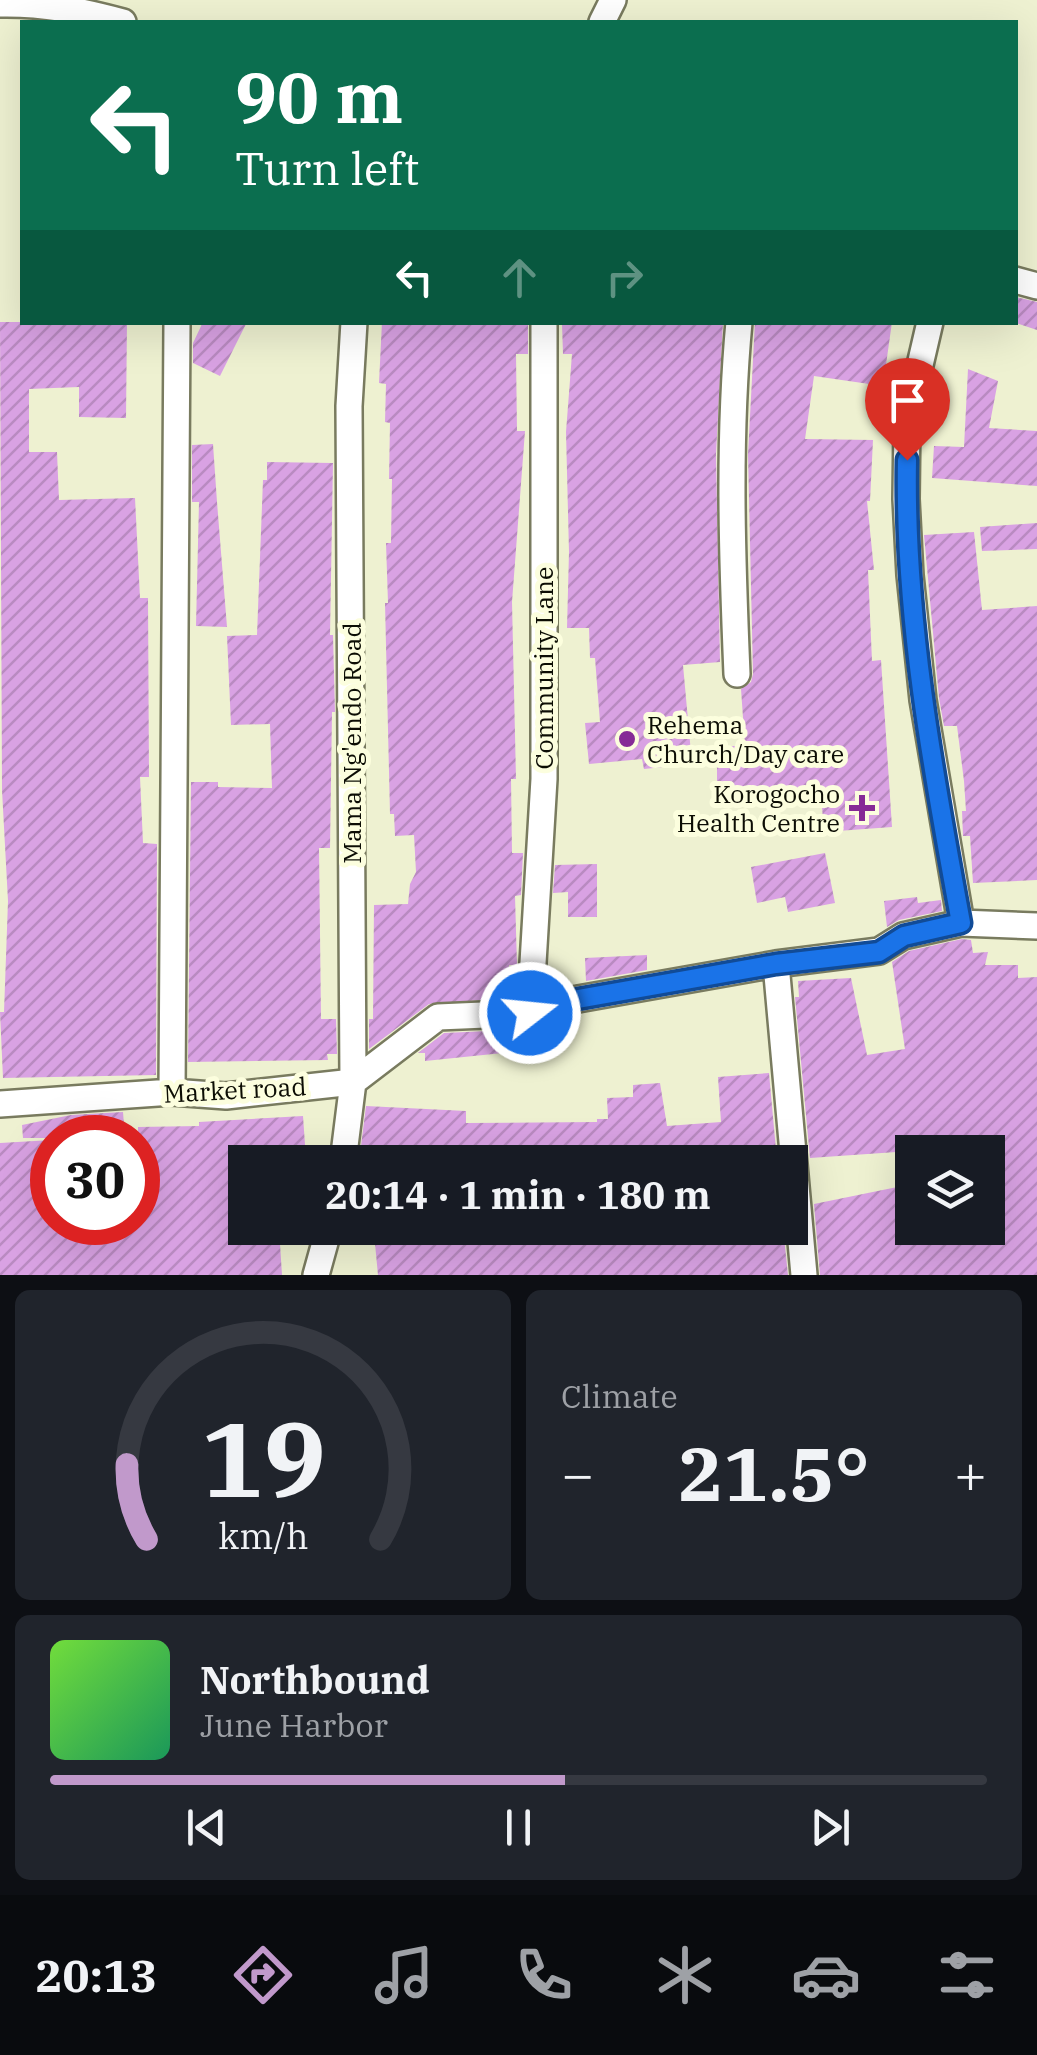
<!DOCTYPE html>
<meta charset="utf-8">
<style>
:root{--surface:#171b24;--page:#20242c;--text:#f1f3f6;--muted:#9ea1a6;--line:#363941;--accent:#c199cb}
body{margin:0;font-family:"IBM Plex Serif",serif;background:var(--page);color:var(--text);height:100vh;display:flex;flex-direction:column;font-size:38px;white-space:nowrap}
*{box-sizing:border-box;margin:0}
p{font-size:32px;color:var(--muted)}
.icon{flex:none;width:55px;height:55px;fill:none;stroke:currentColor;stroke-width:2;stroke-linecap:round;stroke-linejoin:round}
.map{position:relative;height:1275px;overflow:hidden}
.panel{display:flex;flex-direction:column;gap:15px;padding:15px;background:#0d0f14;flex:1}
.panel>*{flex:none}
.hud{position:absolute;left:20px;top:20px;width:998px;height:305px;border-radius:0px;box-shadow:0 10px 40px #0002;background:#0b6e4f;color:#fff;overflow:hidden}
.fabs{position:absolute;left:895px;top:1135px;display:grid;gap:20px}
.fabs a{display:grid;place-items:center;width:110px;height:110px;border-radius:0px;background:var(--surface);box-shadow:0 10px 40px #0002;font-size:50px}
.speed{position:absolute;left:30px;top:1115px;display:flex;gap:20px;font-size:50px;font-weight:700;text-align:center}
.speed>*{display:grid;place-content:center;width:130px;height:130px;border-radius:50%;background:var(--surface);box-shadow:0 10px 40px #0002;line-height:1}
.speed .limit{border:15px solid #d22;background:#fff;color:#111}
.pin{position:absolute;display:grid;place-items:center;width:85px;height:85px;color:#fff;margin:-102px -42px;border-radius:50% 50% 50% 0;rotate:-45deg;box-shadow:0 0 10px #0007}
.pin .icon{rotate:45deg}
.me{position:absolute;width:110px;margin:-55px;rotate:74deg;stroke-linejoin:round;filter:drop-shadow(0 0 8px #0008)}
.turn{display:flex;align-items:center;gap:35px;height:210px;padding:0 50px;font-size:45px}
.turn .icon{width:130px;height:130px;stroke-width:2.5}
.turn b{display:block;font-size:70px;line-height:85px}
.lanes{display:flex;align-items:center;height:95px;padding:0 50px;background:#0003;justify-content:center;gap:50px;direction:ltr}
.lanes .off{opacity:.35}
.big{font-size:75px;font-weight:700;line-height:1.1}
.panel .widget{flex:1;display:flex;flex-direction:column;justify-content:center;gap:15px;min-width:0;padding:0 35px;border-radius:15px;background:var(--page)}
.panel .dial{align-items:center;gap:0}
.dial svg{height:260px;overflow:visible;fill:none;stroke:var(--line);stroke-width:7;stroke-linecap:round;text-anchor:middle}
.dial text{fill:var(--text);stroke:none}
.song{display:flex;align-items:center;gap:30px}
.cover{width:120px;height:120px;border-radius:15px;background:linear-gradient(135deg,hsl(100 70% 55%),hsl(150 70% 35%))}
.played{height:10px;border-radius:5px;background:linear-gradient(90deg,var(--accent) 55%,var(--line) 55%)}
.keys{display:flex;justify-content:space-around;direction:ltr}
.heat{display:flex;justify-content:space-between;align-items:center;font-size:55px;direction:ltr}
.panel .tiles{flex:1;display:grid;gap:15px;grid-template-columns:1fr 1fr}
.widget:last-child{grid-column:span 2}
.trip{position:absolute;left:228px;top:1145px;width:580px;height:100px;border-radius:0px;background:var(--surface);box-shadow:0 10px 40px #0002;font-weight:700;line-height:100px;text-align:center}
.dock{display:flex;height:160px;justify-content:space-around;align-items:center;background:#090b0e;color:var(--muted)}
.dock .icon{width:70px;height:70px}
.dock .on{color:var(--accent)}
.dock b{font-size:45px;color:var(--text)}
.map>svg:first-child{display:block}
.building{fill:url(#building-hatch)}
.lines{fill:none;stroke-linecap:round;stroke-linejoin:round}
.minor-casing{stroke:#797b5f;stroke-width:30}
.minor{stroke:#fff;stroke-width:25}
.route-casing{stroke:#114b97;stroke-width:25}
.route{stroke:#1a73e8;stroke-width:18}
.poi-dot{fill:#862b96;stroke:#fcfede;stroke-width:4}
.labels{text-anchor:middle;stroke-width:10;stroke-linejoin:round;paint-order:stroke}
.street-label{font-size:25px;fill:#0c0d04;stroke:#fcfede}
.poi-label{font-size:25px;fill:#0c0d04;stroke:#fcfede;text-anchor:start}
</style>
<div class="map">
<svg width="1037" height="1275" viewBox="0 0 1037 1275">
<defs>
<pattern id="building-hatch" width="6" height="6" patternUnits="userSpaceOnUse" patternTransform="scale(2.5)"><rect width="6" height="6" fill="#d9a2e3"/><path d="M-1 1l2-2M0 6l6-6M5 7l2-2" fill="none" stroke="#b98ac1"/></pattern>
</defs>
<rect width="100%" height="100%" fill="#eef1d1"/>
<path class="building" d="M1016,297l21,5v28l-24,-8z
M0,322h127l-1,96 -47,-1v-30l-50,2v63h28l2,48 76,-2 5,100h8l1,179h-9l3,66 14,1 -1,231 -153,3 -3,-66h4l4,-111 -6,-111z
M203,322h44l-27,54 -27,-13v-20z
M382,322l146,2v30h-12l1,77h8l-13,171 4,177h-5l1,74h11l-2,42 -6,1 2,69h-8v33l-80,6 -60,45v-30h4l1,-114 34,-1 2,-20 6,-12 -2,-37 -19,1 -1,-22h-4l-5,-211h3l-2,-60h5l1,-64h-3l1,-56 -5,-1 1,-38 -7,-1z
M568,322h155l-7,132 4,208 -37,3 9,99 -48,5 -2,-10 -53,5 -4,-41 15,-1 -5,-64h-5l-1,-30h-22l2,-76 -3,-120 6,-78h-9l-1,-30z
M755,322h137l-9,64 -69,-10 -9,63 68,1 -3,61h-3l7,69h-6l4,91 9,-1 11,167 -68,5 -3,-38 -104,1v-49h28l-4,-57 10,-7 2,-8 -5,-220z
M968,369l30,12 -9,47 48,3v55l-105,-8 2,-32 30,1z
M213,444l4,58 10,125 -31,-1 3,-124h6h-13v-57z
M267,462l66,1 -3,172h3l2,77h-3l-2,136h-11l2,171h15l1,35h-10l1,6 -140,2 3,-280h27v5l54,1 -2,-64 -39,1 -4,-89 30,-1 6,-155h4z
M1037,523v26l-55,2 -2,-24z
M974,532l8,78 55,-4v274l-64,3 -3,-47h-7l-1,-25h4l-2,-30 -7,-55h-13l-5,-28 -15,-163z
M825,853l10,50 -47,9 -3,-15 -28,6 -6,-36z
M597,864v53h-29v-25l-15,1 2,-28z
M917,897l1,6 23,-3 1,11 -43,9 -12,7 -3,-26z
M962,939l9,1 2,13 15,-1 -3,13h33v13l19,-1v298h-217l-6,-71 98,-20v44h76v-76h-33l-1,-4 -144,10 -15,-161h4l-1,-16 53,-3 16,77 38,-6 -13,-87 17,-11z
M647,955v15l-61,11 -1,-23z
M511,1030l1,22 -87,9v-8h-7l26,-20z
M769,1073l8,88 -418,1 7,-56 100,5v12l131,-1v-3h11l-1,-21 26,-1v-12l27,-2 7,43 54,-4 -3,-45z
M123,1112l2,26h-102l-1,-13 49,-10z
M303,1116l3,43 -61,3v66h34l3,47h-282v-132l52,-3v82h86v-95l61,-1v-4z
M416,1228h151l1,6 95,-6h120l5,47h-410l-4,-42z"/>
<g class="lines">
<defs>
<path id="minor" d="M0,4c43,-1 82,7 123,18
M602,22l11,-22
M1015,280l22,6
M930,322l-23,99 -1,78 4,76 13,125 38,223
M737,674c-5,-118 -9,-234 2,-352
M776,964l28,311
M530,1013l14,-234v-457
M172,1092l5,-770
M0,1104l172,-12 54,4 127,-14 85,-65 92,-4 48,-14 198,-35 103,-13 24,-15 58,-13 76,3
M343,1162l10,-80 -4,-676 5,-84
M316,1275l13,-47"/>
</defs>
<use href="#minor" class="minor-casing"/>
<use href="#minor" class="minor"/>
</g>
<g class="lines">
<defs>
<path id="route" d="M530,1013l48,-14 198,-35 103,-12 25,-16 57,-13c-28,-152 -57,-307 -54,-463"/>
</defs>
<use href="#route" class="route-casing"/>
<use href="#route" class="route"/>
</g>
<g class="poi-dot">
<circle cx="627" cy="739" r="10"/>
<path d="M857 793h10v10h10v10h-10v10h-10v-10h-10v-10h10z"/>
</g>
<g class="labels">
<g class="street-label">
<text transform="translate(544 668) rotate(-90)" y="9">Community Lane</text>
<text transform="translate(352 743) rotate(-90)" y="9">Mama Ng'endo Road</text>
<text transform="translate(235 1090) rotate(-3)" y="9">Market road</text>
</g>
<g class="poi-label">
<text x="647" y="734">Rehema<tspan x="647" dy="29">Church/Day care</tspan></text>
<text x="840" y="803" text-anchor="end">Korogocho<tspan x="840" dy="29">Health Centre</tspan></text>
</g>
</g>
</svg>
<div class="fabs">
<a><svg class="icon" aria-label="layers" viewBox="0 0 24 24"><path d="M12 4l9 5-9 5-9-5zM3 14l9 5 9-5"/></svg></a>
</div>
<div class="speed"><div class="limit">30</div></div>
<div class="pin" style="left:907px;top:460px;background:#d93025"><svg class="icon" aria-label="arrive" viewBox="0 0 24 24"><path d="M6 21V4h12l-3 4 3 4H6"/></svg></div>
<svg class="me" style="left:530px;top:1013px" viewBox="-20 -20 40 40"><circle r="17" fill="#1a73e8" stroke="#fff" stroke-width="3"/><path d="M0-11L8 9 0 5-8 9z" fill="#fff"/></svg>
<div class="trip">20:14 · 1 min · 180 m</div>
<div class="hud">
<div class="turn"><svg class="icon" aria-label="left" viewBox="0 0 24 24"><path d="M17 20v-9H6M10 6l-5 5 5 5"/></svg><div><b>90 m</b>Turn left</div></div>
<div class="lanes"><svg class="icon" aria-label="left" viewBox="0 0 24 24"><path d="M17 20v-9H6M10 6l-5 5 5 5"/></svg><svg class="icon off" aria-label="ahead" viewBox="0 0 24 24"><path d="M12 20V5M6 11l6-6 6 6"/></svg><svg class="icon off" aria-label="right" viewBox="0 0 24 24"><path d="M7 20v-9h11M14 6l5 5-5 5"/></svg></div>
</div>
</div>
<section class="panel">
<div class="tiles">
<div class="widget dial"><svg viewBox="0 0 100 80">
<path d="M14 69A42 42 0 1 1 86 69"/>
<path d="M14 69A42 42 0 0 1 8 46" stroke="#c199cb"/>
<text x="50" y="56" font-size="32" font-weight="700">19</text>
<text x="50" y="72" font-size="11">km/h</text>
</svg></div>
<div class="widget"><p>Climate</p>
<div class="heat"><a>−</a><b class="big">21.5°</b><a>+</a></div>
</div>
<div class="widget">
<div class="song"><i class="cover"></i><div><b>Northbound</b><p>June Harbor</p></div></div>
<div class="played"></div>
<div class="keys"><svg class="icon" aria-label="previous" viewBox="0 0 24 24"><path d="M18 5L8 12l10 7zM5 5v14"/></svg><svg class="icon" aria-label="pause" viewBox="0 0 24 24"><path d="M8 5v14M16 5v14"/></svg><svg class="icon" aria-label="next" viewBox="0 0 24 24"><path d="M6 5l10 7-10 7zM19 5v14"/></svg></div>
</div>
</div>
</section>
<nav class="dock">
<b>20:13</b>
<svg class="icon on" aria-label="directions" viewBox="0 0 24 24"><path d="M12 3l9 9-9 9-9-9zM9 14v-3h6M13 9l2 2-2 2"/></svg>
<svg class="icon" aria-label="music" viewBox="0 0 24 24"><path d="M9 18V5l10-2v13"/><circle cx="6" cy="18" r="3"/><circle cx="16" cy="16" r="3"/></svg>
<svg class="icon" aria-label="phone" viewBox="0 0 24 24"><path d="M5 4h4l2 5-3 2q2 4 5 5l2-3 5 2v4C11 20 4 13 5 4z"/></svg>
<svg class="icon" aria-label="climate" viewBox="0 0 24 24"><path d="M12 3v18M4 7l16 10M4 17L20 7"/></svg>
<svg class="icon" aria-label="car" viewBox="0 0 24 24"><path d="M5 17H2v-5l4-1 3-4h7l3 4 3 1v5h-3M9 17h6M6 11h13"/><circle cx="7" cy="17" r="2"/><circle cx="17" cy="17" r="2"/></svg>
<svg class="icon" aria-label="filters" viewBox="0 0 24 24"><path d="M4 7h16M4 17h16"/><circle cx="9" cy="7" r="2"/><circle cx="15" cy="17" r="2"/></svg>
</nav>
